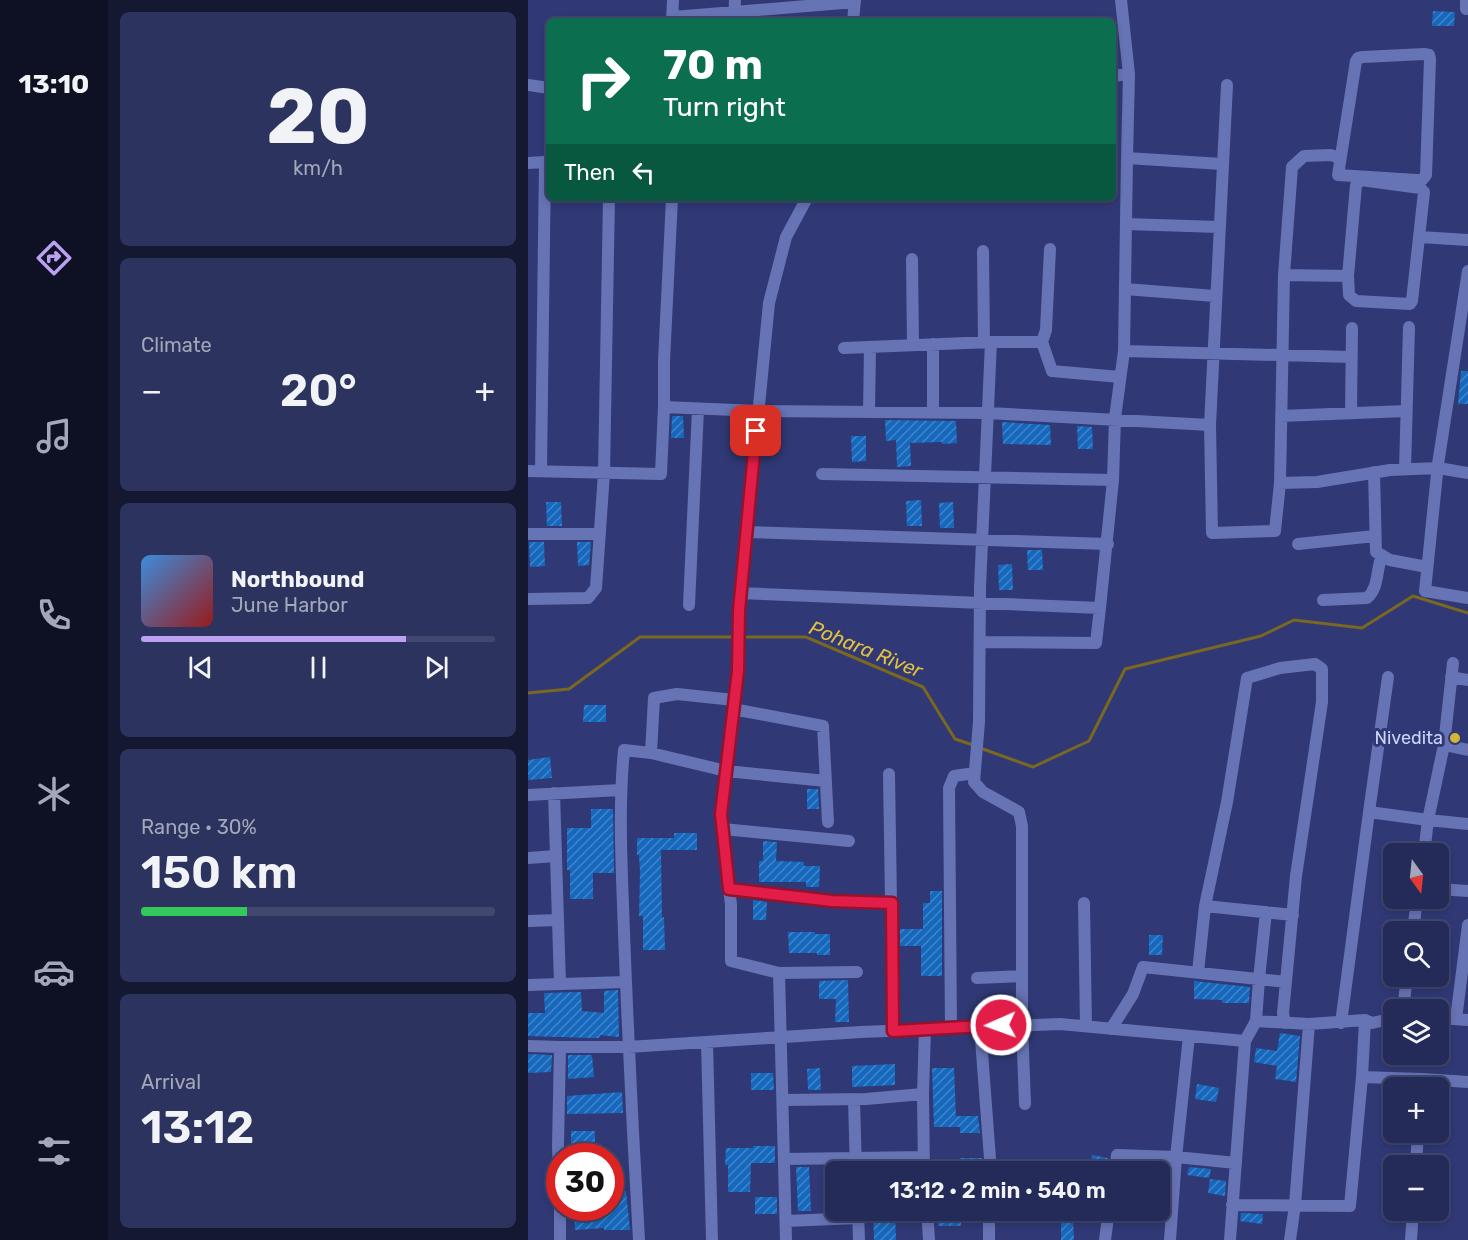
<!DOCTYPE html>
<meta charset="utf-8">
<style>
:root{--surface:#242b58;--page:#2c335e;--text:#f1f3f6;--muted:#a3a7ba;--line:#41476e;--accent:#bca0f2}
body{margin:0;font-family:Rubik,sans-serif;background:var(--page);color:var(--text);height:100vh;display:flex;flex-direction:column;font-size:22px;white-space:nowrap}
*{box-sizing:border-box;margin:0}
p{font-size:20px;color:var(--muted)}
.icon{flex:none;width:33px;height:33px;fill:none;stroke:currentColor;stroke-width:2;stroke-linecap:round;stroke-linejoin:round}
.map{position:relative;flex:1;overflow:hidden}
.side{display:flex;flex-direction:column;gap:12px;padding:12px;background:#141830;width:420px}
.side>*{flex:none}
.hud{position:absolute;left:18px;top:18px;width:570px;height:183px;border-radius:9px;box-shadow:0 3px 9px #0003,0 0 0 2px var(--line);background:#0b6e4f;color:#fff;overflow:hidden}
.needle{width:39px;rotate:165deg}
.buttons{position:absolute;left:855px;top:843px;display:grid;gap:12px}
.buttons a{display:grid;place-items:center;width:66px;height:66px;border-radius:9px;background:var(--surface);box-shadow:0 3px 9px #0003,0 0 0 2px var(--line);font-size:30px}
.speed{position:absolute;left:18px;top:1143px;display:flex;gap:12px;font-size:30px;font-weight:700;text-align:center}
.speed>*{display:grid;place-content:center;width:78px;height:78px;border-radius:50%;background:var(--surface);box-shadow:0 3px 9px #0003,0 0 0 2px var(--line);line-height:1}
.speed .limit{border:9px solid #d22;background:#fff;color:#111}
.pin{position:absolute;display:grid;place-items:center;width:51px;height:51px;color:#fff;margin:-26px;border-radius:12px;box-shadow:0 3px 9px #0006}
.me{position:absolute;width:66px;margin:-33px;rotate:268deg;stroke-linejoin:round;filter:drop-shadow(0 0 4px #0008)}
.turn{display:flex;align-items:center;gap:21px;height:126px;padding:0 18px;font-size:27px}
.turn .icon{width:78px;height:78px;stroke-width:2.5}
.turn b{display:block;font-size:42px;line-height:51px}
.then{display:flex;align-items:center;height:57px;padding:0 18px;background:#0003;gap:12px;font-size:22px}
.big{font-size:45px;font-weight:600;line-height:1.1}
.side .card{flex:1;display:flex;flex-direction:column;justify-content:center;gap:9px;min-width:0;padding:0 21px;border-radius:9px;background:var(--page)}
.side .dial{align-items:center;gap:0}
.dial b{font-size:78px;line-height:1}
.song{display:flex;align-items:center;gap:18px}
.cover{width:72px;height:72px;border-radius:9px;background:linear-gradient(135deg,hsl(210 70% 55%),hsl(0 70% 35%))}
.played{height:6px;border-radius:3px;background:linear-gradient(90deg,var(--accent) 75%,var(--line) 75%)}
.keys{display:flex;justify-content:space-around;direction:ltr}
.heat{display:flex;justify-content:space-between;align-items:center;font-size:33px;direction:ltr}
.charge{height:9px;border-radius:4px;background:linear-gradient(90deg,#34c759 30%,var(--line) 0)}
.trip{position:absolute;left:297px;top:1161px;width:345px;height:60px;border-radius:9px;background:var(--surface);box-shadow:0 3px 9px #0003,0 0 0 2px var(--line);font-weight:600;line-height:60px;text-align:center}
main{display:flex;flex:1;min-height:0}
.menu{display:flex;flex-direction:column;width:108px;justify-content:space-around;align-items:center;background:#0e1123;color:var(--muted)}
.menu .icon{width:42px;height:42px}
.menu .selected{color:var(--accent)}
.menu b{font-size:27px;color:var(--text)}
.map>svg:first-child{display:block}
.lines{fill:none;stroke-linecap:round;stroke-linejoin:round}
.stream{stroke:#7a6720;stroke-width:3}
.building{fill:url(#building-hatch)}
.minor{stroke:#6673b4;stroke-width:12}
.route-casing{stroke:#92132f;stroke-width:15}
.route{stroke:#e11d48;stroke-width:10}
.poi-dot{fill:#d5b534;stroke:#303975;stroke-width:2}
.labels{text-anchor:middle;stroke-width:6;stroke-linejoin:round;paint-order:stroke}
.poi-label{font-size:18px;fill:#ccd5fa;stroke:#303975;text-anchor:end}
.water-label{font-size:20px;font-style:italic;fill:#e1c03e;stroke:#303975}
</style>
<main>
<nav class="menu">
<b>13:10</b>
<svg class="icon selected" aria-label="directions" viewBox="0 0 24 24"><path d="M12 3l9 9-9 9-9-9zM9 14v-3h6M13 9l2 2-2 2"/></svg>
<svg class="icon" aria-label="music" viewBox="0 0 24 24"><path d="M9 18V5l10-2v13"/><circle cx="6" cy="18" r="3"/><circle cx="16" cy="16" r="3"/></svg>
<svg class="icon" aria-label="phone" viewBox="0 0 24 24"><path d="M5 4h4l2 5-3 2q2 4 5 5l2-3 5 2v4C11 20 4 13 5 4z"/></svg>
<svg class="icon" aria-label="climate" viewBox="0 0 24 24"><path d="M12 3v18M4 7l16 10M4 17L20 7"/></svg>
<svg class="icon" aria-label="car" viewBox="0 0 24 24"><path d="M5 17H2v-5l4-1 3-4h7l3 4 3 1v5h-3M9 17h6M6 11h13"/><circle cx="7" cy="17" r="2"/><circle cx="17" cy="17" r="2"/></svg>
<svg class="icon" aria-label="filters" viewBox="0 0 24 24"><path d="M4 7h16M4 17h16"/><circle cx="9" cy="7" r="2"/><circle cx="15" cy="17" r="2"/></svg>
</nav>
<section class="side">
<div class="card dial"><b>20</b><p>km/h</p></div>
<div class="card"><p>Climate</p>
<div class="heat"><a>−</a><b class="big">20°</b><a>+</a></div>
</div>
<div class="card">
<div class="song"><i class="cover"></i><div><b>Northbound</b><p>June Harbor</p></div></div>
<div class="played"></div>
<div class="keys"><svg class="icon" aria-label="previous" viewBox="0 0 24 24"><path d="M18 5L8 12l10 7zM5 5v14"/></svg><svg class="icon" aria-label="pause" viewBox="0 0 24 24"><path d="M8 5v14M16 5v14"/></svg><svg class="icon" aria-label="next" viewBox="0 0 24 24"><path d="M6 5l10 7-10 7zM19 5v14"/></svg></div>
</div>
<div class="card"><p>Range · 30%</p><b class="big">150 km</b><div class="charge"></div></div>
<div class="card"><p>Arrival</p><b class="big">13:12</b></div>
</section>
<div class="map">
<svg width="940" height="1240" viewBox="0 0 940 1240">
<defs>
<pattern id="building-hatch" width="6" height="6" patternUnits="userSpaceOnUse" patternTransform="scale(1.5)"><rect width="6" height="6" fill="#1668bd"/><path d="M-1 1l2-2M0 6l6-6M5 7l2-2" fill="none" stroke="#4284ca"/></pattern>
</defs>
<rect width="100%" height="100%" fill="#303975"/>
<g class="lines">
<path class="stream" d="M213,637h65l117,50 32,52 18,6
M0,693l41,-4 71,-52h95
M452,748l53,19 56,-26 36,-72 136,-33 33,-16 68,8 51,-32 55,17"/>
</g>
<path class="building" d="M905,11l22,1 -1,14h-22z
M933,371h7v33h-10z
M144,416h11l1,22h-13z
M357,420l71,1 1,22 -15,1v-2l-32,1 1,23 -14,1 -1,-27 -10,1z
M474,422l48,3 1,20 -48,-1z
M549,426l15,1 1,22h-15z
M323,436h15v25l-14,1z
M393,500l1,26h-15l-1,-25z
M18,502h15l1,24h-15z
M425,502l1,26h-14l-1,-25z
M1,542h15l1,24 -15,1z
M49,542h14l-2,23 -11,1z
M499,550h15l1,20h-15z
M484,564l1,26h-14l-1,-25z
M56,705h22v17h-23z
M22,757l2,21 -24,2v-20z
M279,789h11l1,20h-12z
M63,809h22l1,64h-21v26h-23v-29h-3v-42h24z
M146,833h23v17h-36l1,68 2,-1 1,33h-22v-34h-4l1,-44 -1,-17h-2v-17h37z
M235,841l14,1 -1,19 28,1v4h16l-1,21h-13v-5h-47v-21h4z
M402,891h12v85h-21v-30h-21v-17h23v-26h7z
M225,900l14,2 -1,18h-13z
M260,932h27v2h15v21h-13v-2h-28z
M621,935h14l-1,20h-13z
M320,980l1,42h-14l1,-23h-17v-18z
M666,981l56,6 -1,16h-27v-3l-28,-1z
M90,990l1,47 -19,-2 -1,3h-8l-63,-2v-23h17l-1,-20 37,-1 1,19 22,2v-22z
M752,1033l20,3 -4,46 -21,-3 2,-13 -23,-4 2,-14 21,3z
M0,1054l24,1 -1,17 -23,1z
M40,1055h24l2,22 -26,2z
M367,1064v21l-43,2v-21z
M292,1068l1,22h-13l-1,-21z
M404,1068h22l2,48h22l2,17h-20v-6h-26z
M223,1073h22l1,17h-23z
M669,1084l22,4 -3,14 -21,-3z
M94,1092l1,21 -56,1v-18z
M43,1131h24v25h-24z
M225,1146h22v17h-24l-1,29h-22v-27h-3l1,-17h27z
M564,1155l16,3 -1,14 -17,-3z
M432,1158h22l1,14h-23z
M268,1167h13l2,44h-13z
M661,1167l22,2 -2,9 -22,-3z
M682,1179l16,2 -1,15 -17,-3z
M98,1191l4,39h-26v-2l-29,2 -1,-19 29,-1v-2h7v-16z
M227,1197h22v17h-22z
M345,1210h22l1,30h-22z
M410,1210h23v16h-23z
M713,1213l22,1 -1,10 -22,-3z
M545,1221l1,19h-13v-18z"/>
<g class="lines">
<path class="minor" d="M593,0l8,74 -2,84
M938,0v9
M145,17l182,-15
M144,21l1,-21
M206,21l1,-21
M325,21l2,-21
M896,54l5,1 1,4 -4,116 -4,5h-6l-78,-5 18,-114 2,-3 5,-1z
M585,76l16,-2
M0,85l21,3
M699,85l-17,340 2,108 63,-2 5,-48
M811,158l-8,-3 -27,1 -12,11 -8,108 -4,208 37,-1 73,-12 48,-2 30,5
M0,163l17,-1
M833,180l59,8 4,4 -12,109 -2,3 -54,-3 -7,-6 -1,-19 8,-91z
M598,224l93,3
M892,237l48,3
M522,249l-4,81 -4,12 10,29 68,6
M455,251l1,91
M384,259l1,86
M940,271l-30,193 -13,127 43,7
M756,275l64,1
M597,289l90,7
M463,342l-11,245 -1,135 -5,60 9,10 36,20 3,14v199l3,79
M405,344v68
M316,348l147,-6h51
M596,351l227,6
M136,407v-46l8,-163
M341,412l1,-65
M823,413l1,-85
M753,416l125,-5
M877,469l4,-142
M0,471l133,3 3,-67 94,4 230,2 222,12
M13,471l4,-309 4,1
M846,472l2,80 14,8 37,7
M294,474l291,6
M218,532l362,12
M0,534h72
M770,544l77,-8
M212,593l360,15 13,-128 2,-62 9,-67 3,-193 95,6
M0,599l60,-1 8,-10 8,-115 5,-275
M795,600l44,-2c12,-10 9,-28 15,-43
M161,605l9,-196
M452,642l116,1 4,-35
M923,677l17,3
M205,709l90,17 5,96
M916,745l9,-82
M123,753l75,18 100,10
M361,774l4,257
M26,793l6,191
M0,795l92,-5
M841,812l19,-135
M195,829l126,12
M896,854l4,-34 40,4
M0,858l28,-2
M201,889l103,12 60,2
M910,889l30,2
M556,903l2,123
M677,906l88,9
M0,921l30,-1
M885,932l4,-34
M670,972l7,-66 22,-104 20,-124 33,-10 35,-4 7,5v33l-26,174 -13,137 2,10
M251,973l78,-1
M449,978l45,-2
M0,985l98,-3
M875,1010l4,-34
M910,1018l30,2
M928,1019l12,-94
M728,1021l3,-42 7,-67
M813,1023l28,-211 59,8 16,-75 24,5
M452,1026l11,146
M423,1028l-2,-240 5,-12 21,-3
M583,1029l22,-35 10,-27 143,15
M661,1036l-13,121 60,6
M179,1042l5,198
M0,1046l32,1
M834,1077l60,2
M893,1088l1,-9 46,3
M395,1094l2,-65
M326,1099l2,73
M255,1100l83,-1 57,-5 1,78
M256,1159l140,-2
M888,1166l2,-34
M587,1172l2,-17 59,2 -6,83
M32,1204l-2,-59 2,-98h68l233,-15 199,-8 185,17 11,-20 53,3 56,-4 7,3 22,-5
M704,1205l118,1 12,-129 3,-57
M32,1208v32
M399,1210l2,30
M330,1211l1,29
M258,1221l72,-3
M111,1240c-6,-102 -11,-204 -15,-307 -2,-61 -6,-122 0,-183l27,3 3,-55 23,-4 57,6
M258,1240l-7,-267 -48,-12v-56l-10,-91 17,-143 1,-60 30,-308 17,-66 21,-39
M461,1240v-30
M577,1240l4,-30
M702,1240l15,-199
M762,1240l5,-35 14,-181
M883,1240l2,-30"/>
</g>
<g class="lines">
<defs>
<path id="route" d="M228,431l-17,180 -1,60 -17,143 8,75 103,12 60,2 1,128 108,-6"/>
</defs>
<use href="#route" class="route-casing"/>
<use href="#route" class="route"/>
</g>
<circle class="poi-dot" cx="927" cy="738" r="6"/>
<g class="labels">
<g class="poi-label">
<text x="915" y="744">Nivedita</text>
</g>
<g class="water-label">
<text transform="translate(338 649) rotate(22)" y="7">Pohara River</text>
</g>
</g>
</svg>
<div class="buttons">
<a><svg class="needle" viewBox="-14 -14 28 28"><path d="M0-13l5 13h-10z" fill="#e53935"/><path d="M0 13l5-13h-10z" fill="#a3a7ba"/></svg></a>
<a><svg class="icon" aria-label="search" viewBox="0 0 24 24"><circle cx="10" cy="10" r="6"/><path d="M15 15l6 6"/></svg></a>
<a><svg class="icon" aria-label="layers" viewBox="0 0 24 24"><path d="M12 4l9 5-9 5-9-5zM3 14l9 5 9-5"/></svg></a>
<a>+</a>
<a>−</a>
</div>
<div class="speed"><div class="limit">30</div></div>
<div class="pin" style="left:228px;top:431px;background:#d93025"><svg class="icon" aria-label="arrive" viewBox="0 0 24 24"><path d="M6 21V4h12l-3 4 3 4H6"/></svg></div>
<svg class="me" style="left:473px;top:1025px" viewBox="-20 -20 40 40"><circle r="17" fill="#e11d48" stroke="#fff" stroke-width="3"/><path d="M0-11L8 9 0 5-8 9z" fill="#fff"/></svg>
<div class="trip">13:12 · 2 min · 540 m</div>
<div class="hud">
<div class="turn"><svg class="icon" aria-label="right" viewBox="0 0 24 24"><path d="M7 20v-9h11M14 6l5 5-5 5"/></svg><div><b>70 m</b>Turn right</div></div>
<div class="then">Then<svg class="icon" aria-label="left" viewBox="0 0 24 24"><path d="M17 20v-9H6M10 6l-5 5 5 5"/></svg></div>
</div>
</div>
</main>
